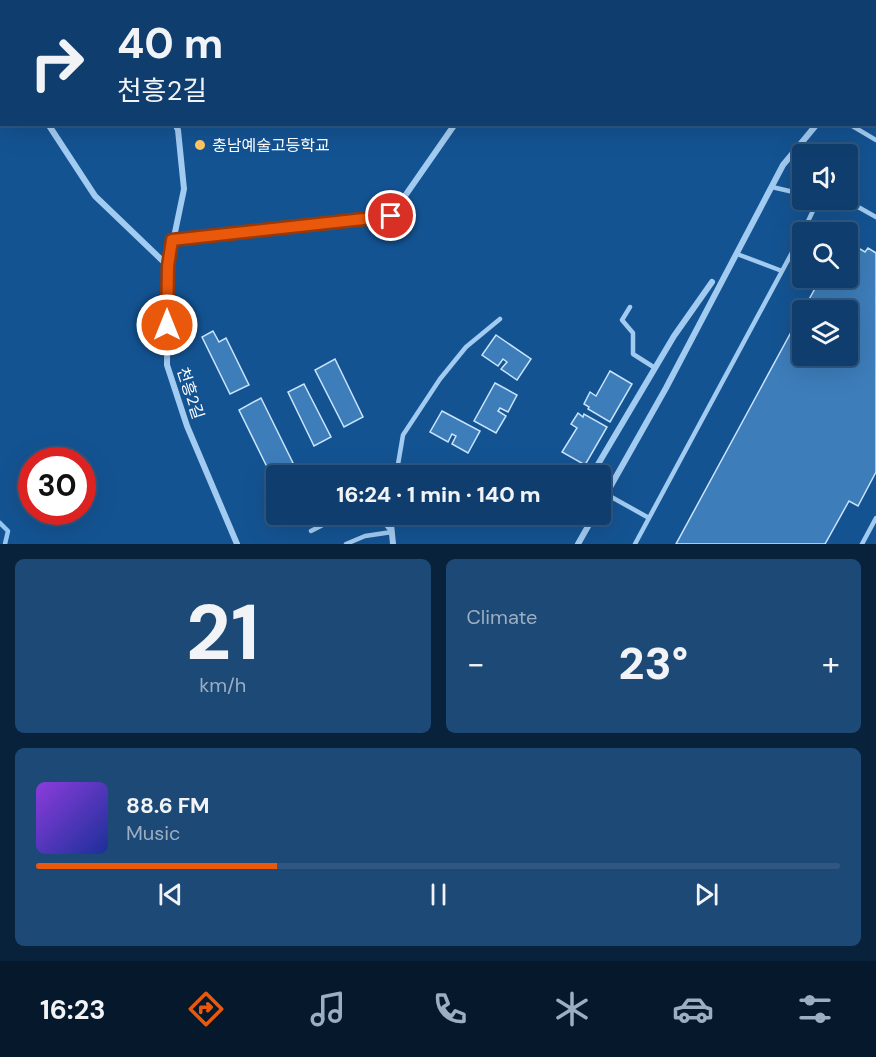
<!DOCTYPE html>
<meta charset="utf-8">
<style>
:root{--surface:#0f3e6e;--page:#1d4976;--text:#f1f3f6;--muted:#9baec2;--line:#2f5781;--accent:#ea580c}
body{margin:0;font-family:"DM Sans","Noto Sans KR",sans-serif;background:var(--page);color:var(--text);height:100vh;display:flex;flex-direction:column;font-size:22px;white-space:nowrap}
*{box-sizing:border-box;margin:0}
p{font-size:20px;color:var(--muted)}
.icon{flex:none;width:33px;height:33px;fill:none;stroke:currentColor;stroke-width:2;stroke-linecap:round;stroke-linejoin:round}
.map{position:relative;height:544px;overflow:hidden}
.side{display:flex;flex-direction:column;gap:15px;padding:15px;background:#08223c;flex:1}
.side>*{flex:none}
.guide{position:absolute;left:0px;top:0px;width:876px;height:126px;box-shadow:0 6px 24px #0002,0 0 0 2px var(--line);background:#0f3e6e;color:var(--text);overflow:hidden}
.tools{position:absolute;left:792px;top:144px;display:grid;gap:12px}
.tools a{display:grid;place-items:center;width:66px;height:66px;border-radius:6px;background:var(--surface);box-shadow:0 6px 24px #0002,0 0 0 2px var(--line);font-size:30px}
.speed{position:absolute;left:18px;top:447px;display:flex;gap:12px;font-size:30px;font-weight:700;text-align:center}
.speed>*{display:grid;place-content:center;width:78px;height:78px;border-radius:50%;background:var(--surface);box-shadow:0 6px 24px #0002,0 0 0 2px var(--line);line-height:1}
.speed .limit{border:9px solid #d22;background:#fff;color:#111}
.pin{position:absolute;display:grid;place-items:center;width:51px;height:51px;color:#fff;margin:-26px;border:3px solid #fff;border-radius:50%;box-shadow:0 2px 6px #0007}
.me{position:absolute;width:66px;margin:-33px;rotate:0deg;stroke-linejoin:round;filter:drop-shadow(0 0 4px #0008)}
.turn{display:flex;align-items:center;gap:21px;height:126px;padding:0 18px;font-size:27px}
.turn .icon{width:78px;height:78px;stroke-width:2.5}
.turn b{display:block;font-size:42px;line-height:51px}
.big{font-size:45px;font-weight:800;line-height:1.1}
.side .tile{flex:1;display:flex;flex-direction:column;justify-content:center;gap:9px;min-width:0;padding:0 21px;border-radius:9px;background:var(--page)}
.side .dial{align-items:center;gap:0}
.dial b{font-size:78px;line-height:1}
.song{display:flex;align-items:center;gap:18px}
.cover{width:72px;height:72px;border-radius:9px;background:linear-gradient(135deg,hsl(270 70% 55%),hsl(230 70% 35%))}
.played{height:6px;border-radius:3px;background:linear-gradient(90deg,var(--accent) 30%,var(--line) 30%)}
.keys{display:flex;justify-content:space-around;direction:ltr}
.heat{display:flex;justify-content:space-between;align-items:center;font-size:33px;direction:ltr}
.side .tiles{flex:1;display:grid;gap:15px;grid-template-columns:1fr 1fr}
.tile:last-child{grid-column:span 2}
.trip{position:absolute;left:266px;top:465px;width:345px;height:60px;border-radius:6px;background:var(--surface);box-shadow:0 6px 24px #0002,0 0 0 2px var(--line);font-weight:800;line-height:60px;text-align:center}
.dock{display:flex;height:96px;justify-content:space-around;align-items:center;background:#06192c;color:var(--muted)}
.dock .icon{width:42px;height:42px}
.dock .active{color:var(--accent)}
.dock b{font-size:27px;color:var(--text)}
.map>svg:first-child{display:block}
.green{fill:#266eb1}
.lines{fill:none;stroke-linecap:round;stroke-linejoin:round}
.stream{stroke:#94c7f4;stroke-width:4.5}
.building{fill:#3d7dba;stroke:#c9e4fc;stroke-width:1.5}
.service{stroke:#a2cbf1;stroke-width:4.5}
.minor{stroke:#a2cbf1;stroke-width:6}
.route-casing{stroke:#983908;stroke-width:15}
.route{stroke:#ea580c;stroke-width:10}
.poi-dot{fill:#ffc863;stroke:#145392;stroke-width:2}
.labels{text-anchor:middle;stroke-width:4.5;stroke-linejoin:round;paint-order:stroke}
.poi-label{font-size:16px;fill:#fff;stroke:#145392;text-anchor:start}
.street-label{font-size:16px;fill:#fff;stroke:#145392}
</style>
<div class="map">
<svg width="876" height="544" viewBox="0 0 876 544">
<rect width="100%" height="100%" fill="#145392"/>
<path class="green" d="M152,0h121v1l-120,1z"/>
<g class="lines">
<path class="stream" d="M0,523l8,8 -3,13"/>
</g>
<path class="building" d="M848,242l17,10 3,-4 8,5v219l-18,34 -9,-5 -24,43h-149l126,-232v44h46v-46h-45l18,-32h27z
M213,331l6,11 7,-4 23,47 -19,9 -28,-57z
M496,335l35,24 -14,21 -16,-11 6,-7 -4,-3 -5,7 -16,-11z
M335,359l28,58 -19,10 -29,-57z
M610,371l22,13 -22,38 -22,-13 1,-2 -5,-3 6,-12 6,4z
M495,383l22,12 -9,17 -8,-4 -2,3 8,5 -10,17 -22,-12z
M304,384l27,53 -17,9 -26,-54z
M261,398l32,65 -22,12 -32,-65z
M442,411l38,20 -12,22 -16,-9 4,-8 -4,-2 -4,8 -18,-10z
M578,413l5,4 1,-3 23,13 -22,38 -23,-13 15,-24 -6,-4z"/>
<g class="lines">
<path class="service" d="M849,124l27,16
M772,187l30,7
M824,200l36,8 16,9
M803,232l15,-32
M737,254l45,17
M630,307l-8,13 11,13v21l22,14
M396,476l7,-41 37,-56 26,-32 34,-28
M606,494l43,24
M377,514l15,18
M391,522h55
M311,531l33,-17
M346,544l19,-8 27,-4
M635,544l167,-310
M862,544l14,-26"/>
<path class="minor" d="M121,0l1,2
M502,2l1,-2
M0,41l2,3
M48,124l47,72 73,70
M175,124l3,6 6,59 -16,77 -1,99 20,61 50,118
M172,240l219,-24 64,-92
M595,476l-1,-5 80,-135 38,-54
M600,505l66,-117 117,-223 34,-41
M390,514l3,30
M578,544l17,-30"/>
</g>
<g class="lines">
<defs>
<path id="route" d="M167,325l1,-59 4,-26 219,-24"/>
</defs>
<use href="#route" class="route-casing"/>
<use href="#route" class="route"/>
</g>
<circle class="poi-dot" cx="200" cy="145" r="6"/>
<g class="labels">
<g class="poi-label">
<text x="212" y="151">충남예술고등학교</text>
</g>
<g class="street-label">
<text transform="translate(191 393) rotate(72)" y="6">천흥2길</text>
</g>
</g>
</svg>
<div class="tools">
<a><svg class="icon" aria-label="sound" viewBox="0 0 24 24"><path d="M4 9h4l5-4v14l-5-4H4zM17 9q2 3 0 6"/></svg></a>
<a><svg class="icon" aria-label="search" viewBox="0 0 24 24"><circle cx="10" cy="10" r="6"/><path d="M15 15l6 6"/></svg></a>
<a><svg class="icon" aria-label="layers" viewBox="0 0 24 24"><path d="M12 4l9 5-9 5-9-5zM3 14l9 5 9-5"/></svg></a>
</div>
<div class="speed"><div class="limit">30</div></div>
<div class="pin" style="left:391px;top:216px;background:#d93025"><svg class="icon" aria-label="arrive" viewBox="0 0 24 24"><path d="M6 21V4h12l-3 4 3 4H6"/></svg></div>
<svg class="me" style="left:167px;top:325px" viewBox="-20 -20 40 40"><circle r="17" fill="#ea580c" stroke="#fff" stroke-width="3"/><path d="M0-11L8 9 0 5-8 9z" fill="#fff"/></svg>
<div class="trip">16:24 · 1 min · 140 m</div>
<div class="guide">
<div class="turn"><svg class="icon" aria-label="right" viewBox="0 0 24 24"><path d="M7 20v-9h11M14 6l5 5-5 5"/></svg><div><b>40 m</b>천흥2길</div></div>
</div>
</div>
<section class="side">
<div class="tiles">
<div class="tile dial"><b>21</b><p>km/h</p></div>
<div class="tile"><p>Climate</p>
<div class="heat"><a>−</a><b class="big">23°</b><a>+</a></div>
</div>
<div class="tile">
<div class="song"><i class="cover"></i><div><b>88.6 FM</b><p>Music</p></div></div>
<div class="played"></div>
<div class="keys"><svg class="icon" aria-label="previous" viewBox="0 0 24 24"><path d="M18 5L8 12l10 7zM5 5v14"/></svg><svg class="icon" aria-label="pause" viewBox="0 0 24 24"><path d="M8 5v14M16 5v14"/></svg><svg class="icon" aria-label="next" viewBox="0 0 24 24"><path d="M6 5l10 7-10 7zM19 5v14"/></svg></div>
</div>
</div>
</section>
<nav class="dock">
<b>16:23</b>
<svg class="icon active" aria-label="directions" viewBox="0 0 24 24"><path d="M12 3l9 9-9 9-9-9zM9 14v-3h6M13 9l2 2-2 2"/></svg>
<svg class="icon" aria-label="music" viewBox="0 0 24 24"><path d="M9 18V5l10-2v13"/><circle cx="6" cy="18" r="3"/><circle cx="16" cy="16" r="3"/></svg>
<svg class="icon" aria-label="phone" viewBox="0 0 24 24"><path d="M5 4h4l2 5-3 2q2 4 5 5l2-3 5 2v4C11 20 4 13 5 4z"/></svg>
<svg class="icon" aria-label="climate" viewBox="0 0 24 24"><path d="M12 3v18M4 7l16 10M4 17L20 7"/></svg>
<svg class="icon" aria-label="car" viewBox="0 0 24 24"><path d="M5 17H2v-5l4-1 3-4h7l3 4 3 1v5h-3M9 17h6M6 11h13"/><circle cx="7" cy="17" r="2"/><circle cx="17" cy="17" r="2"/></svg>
<svg class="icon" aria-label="filters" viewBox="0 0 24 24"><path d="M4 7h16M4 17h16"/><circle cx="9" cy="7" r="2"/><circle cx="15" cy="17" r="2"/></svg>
</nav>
